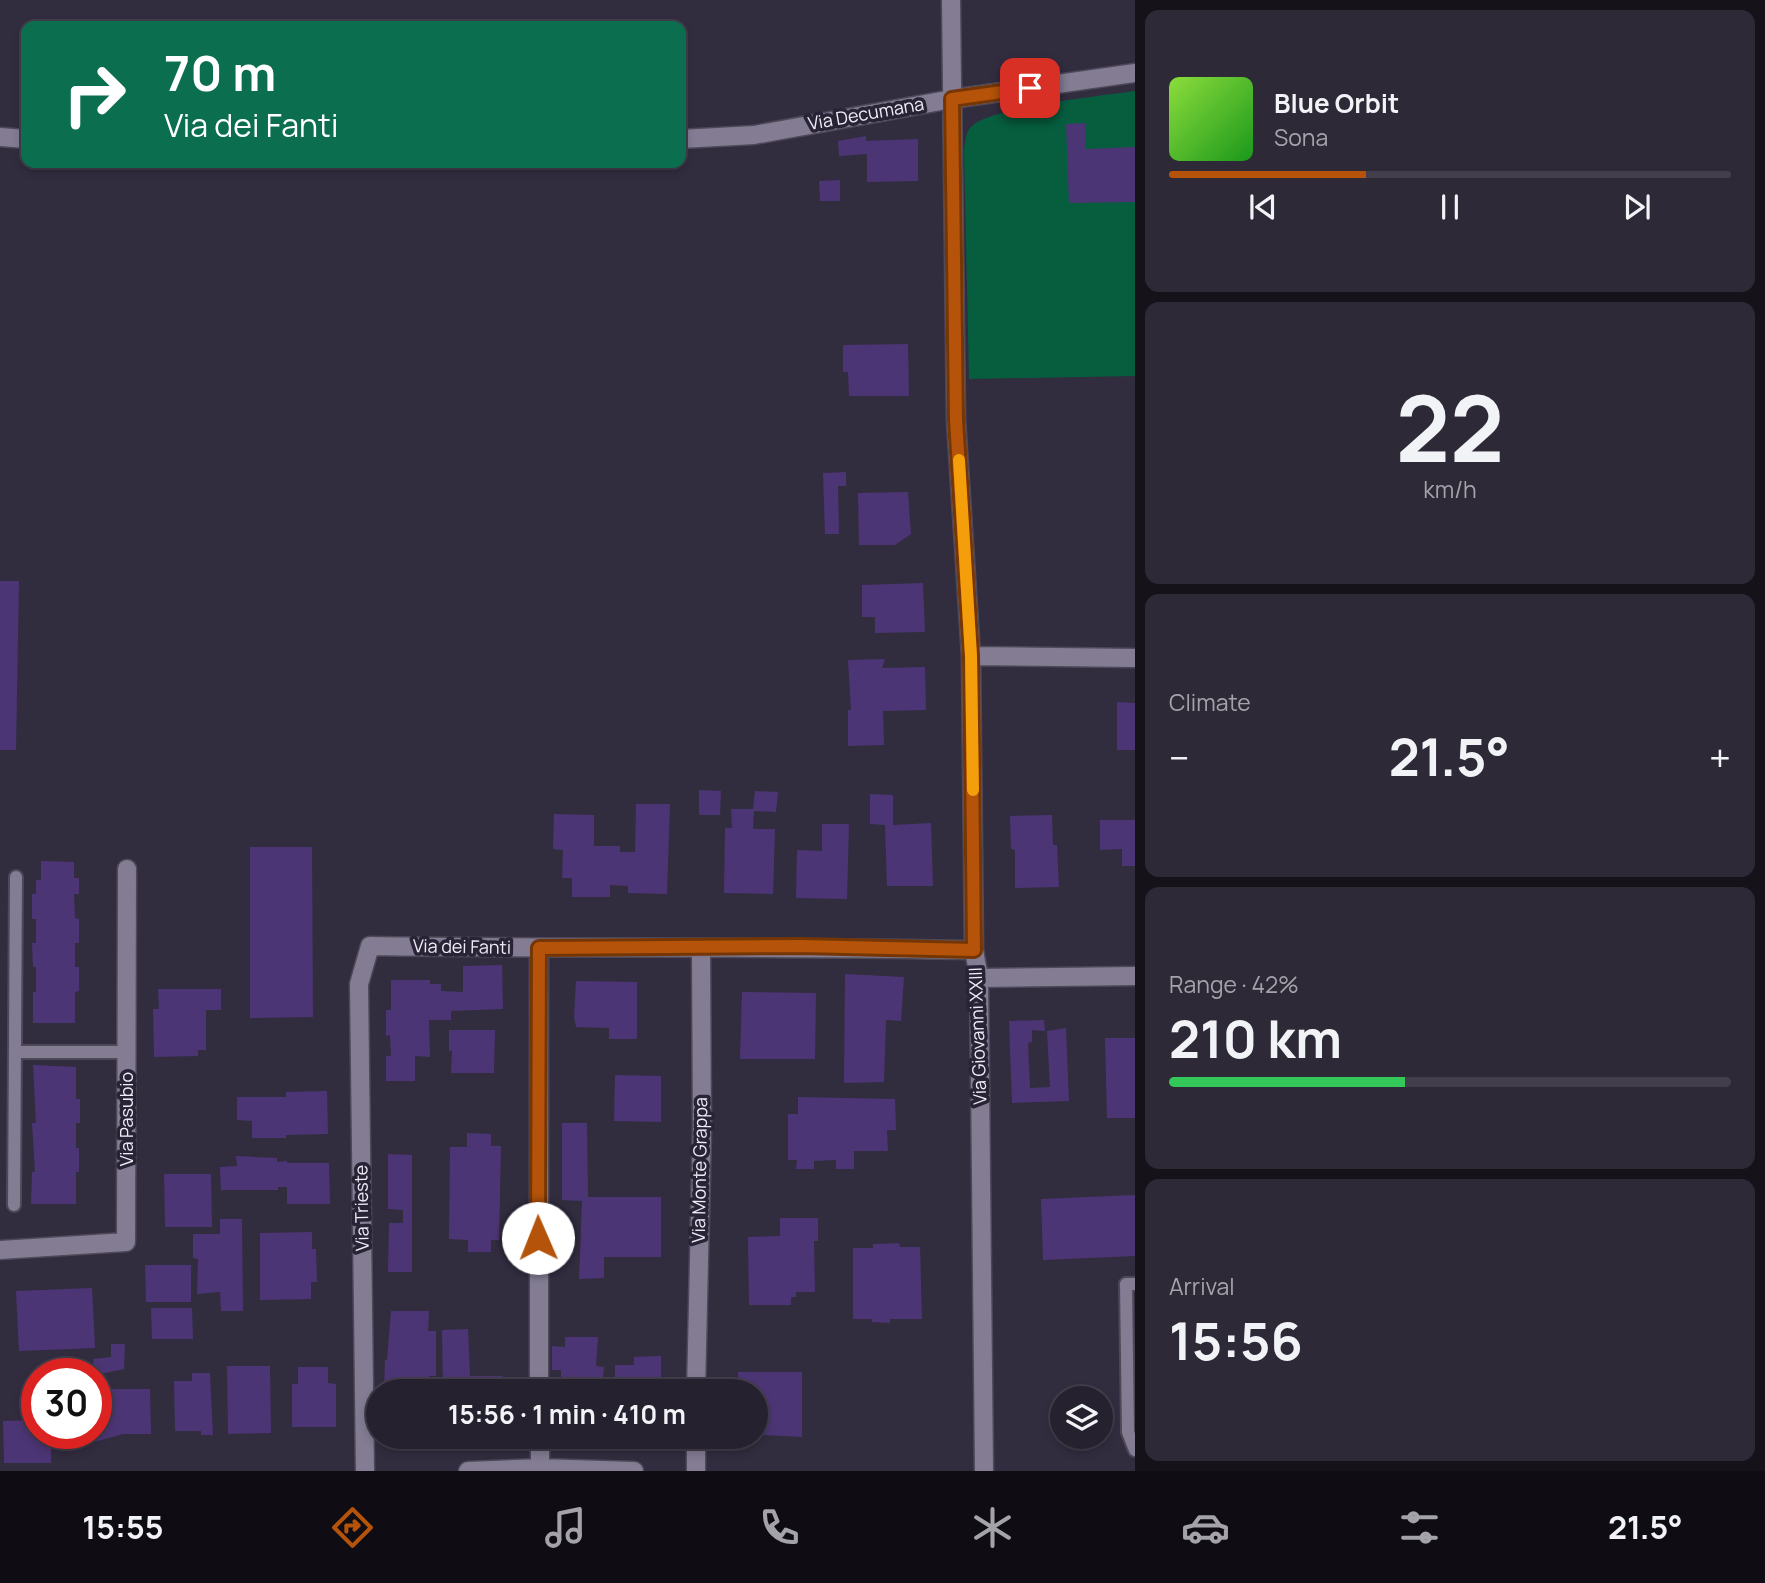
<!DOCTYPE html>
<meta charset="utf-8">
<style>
:root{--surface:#26212f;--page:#2e2937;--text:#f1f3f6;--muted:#a4a3aa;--line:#423e4b;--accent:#b45309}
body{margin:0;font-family:Manrope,sans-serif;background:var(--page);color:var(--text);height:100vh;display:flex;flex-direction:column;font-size:26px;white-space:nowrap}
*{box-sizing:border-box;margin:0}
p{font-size:23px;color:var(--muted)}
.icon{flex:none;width:38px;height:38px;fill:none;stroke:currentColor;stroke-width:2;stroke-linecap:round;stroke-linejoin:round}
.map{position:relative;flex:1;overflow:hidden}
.details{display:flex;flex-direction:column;gap:10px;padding:10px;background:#15121a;width:630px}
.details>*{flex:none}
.banner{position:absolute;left:21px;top:21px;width:665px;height:147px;border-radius:14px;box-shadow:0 4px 10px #0003,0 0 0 2px var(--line);background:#0b6e4f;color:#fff;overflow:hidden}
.controls{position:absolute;left:1050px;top:1386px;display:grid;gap:14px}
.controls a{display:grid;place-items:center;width:63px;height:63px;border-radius:50%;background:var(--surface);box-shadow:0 4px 10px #0003,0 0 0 2px var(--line);font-size:35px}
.speed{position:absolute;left:21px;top:1358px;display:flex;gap:14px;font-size:35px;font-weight:700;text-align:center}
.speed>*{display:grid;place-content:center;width:91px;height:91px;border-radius:50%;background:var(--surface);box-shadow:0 4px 10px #0003,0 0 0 2px var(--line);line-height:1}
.speed .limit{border:10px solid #d22;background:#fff;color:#111}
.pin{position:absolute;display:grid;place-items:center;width:60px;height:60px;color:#fff;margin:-30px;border-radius:14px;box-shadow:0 4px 10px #0006}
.me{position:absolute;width:77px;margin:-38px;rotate:359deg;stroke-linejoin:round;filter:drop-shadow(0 0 5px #0008)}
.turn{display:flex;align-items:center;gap:24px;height:147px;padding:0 28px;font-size:32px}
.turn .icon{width:91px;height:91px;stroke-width:2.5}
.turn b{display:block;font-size:49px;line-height:60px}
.big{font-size:52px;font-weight:700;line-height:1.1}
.details .widget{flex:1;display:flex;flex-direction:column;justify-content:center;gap:10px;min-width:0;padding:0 24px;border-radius:14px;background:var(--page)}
.details .dial{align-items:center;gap:0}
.dial b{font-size:91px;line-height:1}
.song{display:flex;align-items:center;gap:21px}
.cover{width:84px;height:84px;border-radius:10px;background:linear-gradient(135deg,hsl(90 70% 55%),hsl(120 70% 35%))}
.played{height:7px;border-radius:4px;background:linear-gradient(90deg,var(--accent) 35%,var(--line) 35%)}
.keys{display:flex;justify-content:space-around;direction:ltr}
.heat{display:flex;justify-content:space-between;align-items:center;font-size:38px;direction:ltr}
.charge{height:10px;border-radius:5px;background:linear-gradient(90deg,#34c759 42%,var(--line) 0)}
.trip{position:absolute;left:366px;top:1379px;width:402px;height:70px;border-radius:35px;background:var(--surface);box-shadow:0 4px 10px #0003,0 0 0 2px var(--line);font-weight:700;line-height:70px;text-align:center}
.tab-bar{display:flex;height:112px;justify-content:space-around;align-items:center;background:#0f0d13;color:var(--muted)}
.tab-bar .icon{width:49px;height:49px}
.tab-bar .current{color:var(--accent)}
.tab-bar b{font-size:32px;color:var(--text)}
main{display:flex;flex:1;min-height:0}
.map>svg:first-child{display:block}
.green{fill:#065e3f}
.building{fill:#4c3574}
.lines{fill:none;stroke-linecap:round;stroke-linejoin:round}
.lane-casing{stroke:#4d4958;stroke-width:16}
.street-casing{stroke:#4d4958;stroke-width:21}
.lane{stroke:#837c93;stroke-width:12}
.street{stroke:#837c93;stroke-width:18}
.route-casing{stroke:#753606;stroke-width:18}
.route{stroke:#b45309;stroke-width:12}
.slow{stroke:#f59e0b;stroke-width:12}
.labels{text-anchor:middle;stroke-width:7;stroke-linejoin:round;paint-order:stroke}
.street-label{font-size:18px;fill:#efecf8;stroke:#282335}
</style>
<main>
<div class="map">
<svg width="1135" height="1471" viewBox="0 0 1135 1471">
<rect width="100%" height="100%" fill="#322c3f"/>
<path class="green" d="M1135,91v285l-166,3 -5,-228c1,-8 1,-19 8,-25 16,-18 134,-31 163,-35z"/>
<path class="building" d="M1085,123l1,26 49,-2v55l-66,1 -3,-79z
M866,136v5l52,-2v42l-51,1v-28l-28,2 -1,-15z
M840,180v21h-20l-1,-20z
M908,344l1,52h-60l-1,-24h-5v-27z
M846,472v14h-8l1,48h-14l-2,-61z
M908,492l3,42 -16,11h-36l-1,-52z
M0,581h19l-3,169h-16z
M923,583l2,49 -50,1v-16h-13v-32z
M885,659l-3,9 43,-1 1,43 -43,1 1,34 -36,1v-36h3l-3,-50z
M1117,702l18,1v47h-18z
M699,790l22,1 -1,24h-21z
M755,791l23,1 -2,20 -22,-1 -1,18h22l-2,65 -49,-1 1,-65h7l-1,-19h22z
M870,794l23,1v30l38,-2 2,63h-46l-2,-61 -15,-1z
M636,804h34l-3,90 -39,-1v-7l-18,-1v12h-38v-19h-10l1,-28 -10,-1 1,-35 40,1v31h26v6h15z
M1052,815l1,30h4l2,42 -44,1v-38l-4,-1 -1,-33z
M1100,820h35v46h-13v-17l-22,1z
M822,824h27l-2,75 -51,-1 1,-48 25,1z
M250,847h62l1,170 -63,1z
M41,861l33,1v16h5v16h-5l1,24 4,1v24h-4v24h4v24l-4,1v31h-42v-31h3v-25h-3l-1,-24h4v-24h-4v-25h4v-14h5z
M502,965l1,44 -52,2v9h-22l1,37 -15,-1v25h-29v-25h5l-1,-21 -4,1v-26h5v-30h39v4h11v7l22,1v-26z
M845,974l59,3 -3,44 -15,-1 -2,62 -40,1z
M576,981l61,1v57h-28v-11l-33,-1 -2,-10z
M158,989h63v21h-15v40h-8v6l-44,1 -1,-48h6z
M742,992l74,1 -1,66h-75z
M1044,1020l1,11 -13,-1v12l-4,1 2,45 20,-1 -3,-56 19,-3 3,73 -57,2 -3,-82z
M449,1030h46l-1,43h-43l1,-22h-3z
M1105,1038h30v80h-28z
M33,1065l43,2v32h4v24h-4v25h3v24h-3v32h-45l1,-32h3l-3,-49h4z
M615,1075l46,1v46l-47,-1z
M327,1091l1,43 -42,1v3h-34v-17l-15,-1v-23h49v-5z
M798,1097l97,2 1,31h-9l1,21h-34v18h-18v-9l-22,1v8h-18l1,-9h-9v-46h10z
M562,1123h25l1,74h73v60h-57v21l-25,1 3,-78 -20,-1z
M467,1133l24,1v12h10l-2,94h-8v12h-23v-12l-19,-1 1,-92h17z
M388,1154l24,1v117h-24l1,-49h14v-13l-15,-1z
M236,1156l41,2v4l10,-1v2h42l1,41h-43v-17h-9v3h-57l-1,-23 17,-1z
M164,1174h47l1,53h-47z
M1135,1195v61l-92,4 -2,-61z
M780,1218h38v23h-4l1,51h-19v5h-5v8h-42l-1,-68 32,-1z
M220,1219h22l1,92h-22l-1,-19 -23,2 1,-35 -5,-1v-24h27z
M312,1232v17h4l1,33h-6v17l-51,1v-67z
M899,1243l1,4h20l2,72h-32v4l-18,-1v-3h-19v-71h20v-4z
M145,1265h46v37h-45z
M92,1288l3,60 -76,3 -3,-60z
M151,1308h41l1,31h-41z
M391,1311h38l-1,20h8v45h-7v15h-45l1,-31h2z
M468,1329l2,47h33v12h-2v3h-51l1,-4 -8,1 -1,-58z
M565,1337h33l-2,29 8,1 -2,24h-41v-21h-9v-24l13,1z
M111,1344h14l-1,25 -28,6 -2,-1 -1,-15 18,-2z
M661,1356v35h-46v-26h19v-8z
M227,1366h43l1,67 -43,1z
M298,1367h30v16l8,1v43h-44v-43h6z
M738,1372h64v65l-38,-2v-25h-8v-19h-18z
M192,1373h18l3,62h-12v-4h-26l-1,-50h18z
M109,1389h41l1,45h-28l-36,10 -4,-11h13v-21l14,-3z
M37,1420v13h14v30h-47l-1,-42z"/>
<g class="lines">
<defs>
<path id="lane" d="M15,1052h112
M14,1205l2,-328
M1135,1284h-9l2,148 7,18"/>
<path id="street" d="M951,0l5,420 15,236 3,294 5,28 5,493
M0,137l26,2
M681,139l73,-4 198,-36 183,-26
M971,656l164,2
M539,948v443
M979,978l156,-2
M0,1250l126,-8 1,-373
M696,1391l6,-263 -1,-179
M540,1437v31
M365,1471l-6,-487 11,-38c201,3 403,0 604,4
M468,1471l72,-3 94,3
M696,1471v-34"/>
</defs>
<use href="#lane" class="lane-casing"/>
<use href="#street" class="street-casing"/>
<use href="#lane" class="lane"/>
<use href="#street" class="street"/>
</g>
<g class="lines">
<defs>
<path id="route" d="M538,1238l1,-290 262,-2 173,4 -3,-294 -15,-236 -4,-321 78,-11"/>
</defs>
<use href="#route" class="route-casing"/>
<use href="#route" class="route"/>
<path class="slow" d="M959,460l12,196 2,134"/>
</g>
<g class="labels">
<g class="street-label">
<text transform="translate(866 114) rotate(-10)" y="6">Via Decumana</text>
<text transform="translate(462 947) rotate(1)" y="6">Via dei Fanti</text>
<text transform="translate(978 1036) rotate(-92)" y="6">Via Giovanni XXIII</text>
<text transform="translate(127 1119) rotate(-90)" y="6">Via Pasubio</text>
<text transform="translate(700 1170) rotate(-89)" y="6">Via Monte Grappa</text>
<text transform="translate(362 1208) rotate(-91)" y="6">Via Trieste</text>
</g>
</g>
</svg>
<div class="controls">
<a><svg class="icon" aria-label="layers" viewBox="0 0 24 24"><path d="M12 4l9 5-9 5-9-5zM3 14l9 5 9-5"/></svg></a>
</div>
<div class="speed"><div class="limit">30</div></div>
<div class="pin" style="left:1030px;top:88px;background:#d93025"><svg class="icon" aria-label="arrive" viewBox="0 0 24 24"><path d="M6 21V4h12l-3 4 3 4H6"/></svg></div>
<svg class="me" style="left:538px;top:1238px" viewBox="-20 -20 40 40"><circle r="19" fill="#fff"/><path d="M0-13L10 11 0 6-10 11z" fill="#b45309"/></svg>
<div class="trip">15:56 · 1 min · 410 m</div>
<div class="banner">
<div class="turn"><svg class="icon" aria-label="right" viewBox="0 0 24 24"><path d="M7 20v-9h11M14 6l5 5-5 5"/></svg><div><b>70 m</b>Via dei Fanti</div></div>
</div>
</div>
<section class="details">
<div class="widget">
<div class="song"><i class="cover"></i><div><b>Blue Orbit</b><p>Sona</p></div></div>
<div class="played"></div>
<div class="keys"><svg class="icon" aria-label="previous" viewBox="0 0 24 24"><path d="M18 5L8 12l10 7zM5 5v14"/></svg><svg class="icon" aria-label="pause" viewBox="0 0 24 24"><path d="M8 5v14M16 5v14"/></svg><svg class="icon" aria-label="next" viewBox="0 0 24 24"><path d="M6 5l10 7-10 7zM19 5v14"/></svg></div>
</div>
<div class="widget dial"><b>22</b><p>km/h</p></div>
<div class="widget"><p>Climate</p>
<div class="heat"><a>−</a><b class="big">21.5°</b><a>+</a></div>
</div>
<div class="widget"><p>Range · 42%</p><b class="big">210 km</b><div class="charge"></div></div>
<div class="widget"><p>Arrival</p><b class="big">15:56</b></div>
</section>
</main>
<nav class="tab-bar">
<b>15:55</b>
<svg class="icon current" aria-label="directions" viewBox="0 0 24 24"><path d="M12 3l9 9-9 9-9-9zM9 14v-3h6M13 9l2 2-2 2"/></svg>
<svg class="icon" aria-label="music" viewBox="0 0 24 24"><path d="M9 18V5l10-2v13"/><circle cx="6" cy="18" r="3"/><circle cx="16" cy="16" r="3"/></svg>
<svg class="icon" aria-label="phone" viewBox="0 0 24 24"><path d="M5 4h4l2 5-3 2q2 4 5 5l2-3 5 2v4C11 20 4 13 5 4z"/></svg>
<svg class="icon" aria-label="climate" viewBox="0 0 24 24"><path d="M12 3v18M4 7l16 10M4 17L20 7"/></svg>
<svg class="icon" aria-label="car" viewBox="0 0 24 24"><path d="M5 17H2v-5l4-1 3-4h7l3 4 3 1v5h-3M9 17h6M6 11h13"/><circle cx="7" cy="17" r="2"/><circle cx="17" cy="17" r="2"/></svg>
<svg class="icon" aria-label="filters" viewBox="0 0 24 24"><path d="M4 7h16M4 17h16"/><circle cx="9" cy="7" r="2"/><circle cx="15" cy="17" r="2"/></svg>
<b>21.5°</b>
</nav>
